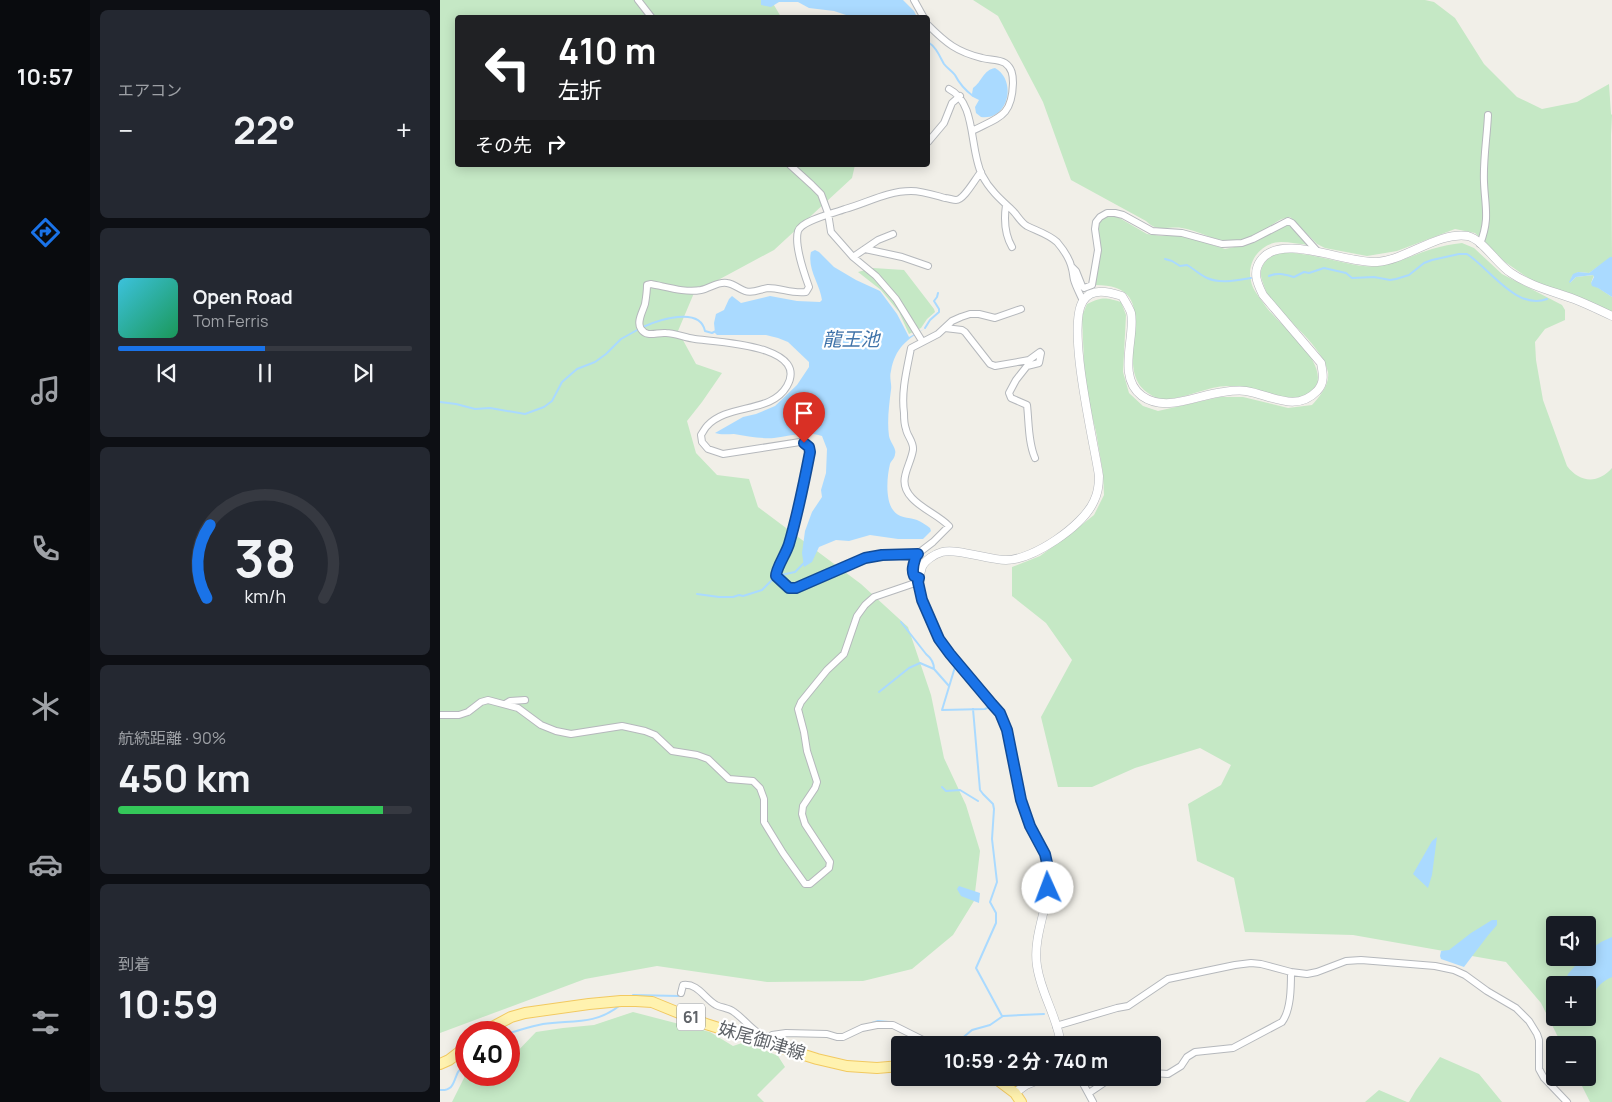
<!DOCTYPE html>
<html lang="ja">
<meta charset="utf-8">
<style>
:root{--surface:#171b24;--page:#242831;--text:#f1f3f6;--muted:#9ea1a6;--line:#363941;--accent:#1a73e8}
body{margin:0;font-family:Manrope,"Noto Sans JP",sans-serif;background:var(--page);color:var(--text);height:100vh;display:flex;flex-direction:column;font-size:19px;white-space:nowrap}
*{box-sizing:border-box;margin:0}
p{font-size:16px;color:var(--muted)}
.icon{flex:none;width:28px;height:28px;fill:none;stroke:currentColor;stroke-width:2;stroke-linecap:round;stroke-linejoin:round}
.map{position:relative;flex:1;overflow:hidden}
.details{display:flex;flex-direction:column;gap:10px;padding:10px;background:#0d0f14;width:350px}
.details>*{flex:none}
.top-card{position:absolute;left:15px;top:15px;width:475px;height:152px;border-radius:5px;box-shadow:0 2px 12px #0003;background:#202124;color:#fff;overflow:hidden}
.controls{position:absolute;left:1106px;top:916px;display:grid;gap:10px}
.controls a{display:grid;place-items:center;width:50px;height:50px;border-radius:5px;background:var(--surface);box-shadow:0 2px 12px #0003;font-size:25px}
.speed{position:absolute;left:15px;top:1021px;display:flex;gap:10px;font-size:25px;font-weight:700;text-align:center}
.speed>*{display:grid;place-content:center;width:65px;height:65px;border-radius:50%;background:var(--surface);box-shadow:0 2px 12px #0003;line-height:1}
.speed .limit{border:8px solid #d22;background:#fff;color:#111}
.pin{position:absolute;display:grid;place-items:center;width:42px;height:42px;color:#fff;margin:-51px -21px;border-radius:50% 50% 50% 0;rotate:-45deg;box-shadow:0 0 5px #0007}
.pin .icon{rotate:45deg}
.me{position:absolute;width:55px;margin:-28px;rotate:358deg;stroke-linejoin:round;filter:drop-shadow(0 0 4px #0008)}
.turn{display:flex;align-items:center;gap:18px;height:105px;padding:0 20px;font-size:22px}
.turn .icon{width:65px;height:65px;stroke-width:2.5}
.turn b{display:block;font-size:35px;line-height:42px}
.then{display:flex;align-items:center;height:48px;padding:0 20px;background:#0003;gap:10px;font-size:19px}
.big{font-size:38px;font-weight:700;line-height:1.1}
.details .card{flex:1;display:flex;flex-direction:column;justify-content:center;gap:8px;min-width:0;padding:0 18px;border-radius:8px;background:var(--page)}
.details .dial{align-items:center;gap:0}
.dial svg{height:130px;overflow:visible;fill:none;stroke:var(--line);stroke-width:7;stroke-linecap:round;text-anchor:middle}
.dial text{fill:var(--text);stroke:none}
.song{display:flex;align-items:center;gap:15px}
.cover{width:60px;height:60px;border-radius:8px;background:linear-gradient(135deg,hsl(190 70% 55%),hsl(150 70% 35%))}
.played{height:5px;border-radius:2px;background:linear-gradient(90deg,var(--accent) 50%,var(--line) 50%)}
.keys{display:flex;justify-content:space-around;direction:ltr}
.heat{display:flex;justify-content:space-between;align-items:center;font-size:28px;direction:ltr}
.charge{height:8px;border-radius:4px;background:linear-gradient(90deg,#34c759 90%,var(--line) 0)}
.trip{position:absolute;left:451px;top:1036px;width:270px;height:50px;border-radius:5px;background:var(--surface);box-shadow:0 2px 12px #0003;font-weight:700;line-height:50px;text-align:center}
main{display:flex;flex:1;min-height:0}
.tab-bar{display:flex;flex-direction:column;width:90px;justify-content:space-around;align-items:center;background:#090b0e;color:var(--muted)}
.tab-bar .icon{width:35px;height:35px}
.tab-bar .selected{color:var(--accent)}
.tab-bar b{font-size:22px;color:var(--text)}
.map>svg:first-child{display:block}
.green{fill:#c5e8c5;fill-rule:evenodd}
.water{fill:#aadaff}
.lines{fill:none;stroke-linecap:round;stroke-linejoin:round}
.stream{stroke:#aadaff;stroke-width:2}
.minor-casing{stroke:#b5b8bc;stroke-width:8}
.tertiary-casing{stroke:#b5b8bc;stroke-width:9}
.primary-casing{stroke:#f2c960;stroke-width:12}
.minor{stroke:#fff;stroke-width:6}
.tertiary{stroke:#fff;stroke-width:8}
.primary{stroke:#fff2af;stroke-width:10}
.route-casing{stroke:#114b97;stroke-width:12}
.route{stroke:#1a73e8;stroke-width:9}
.labels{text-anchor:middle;stroke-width:4.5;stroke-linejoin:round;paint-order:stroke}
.shield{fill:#fff;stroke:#8f9295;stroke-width:1}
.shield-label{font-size:16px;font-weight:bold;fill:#5f6368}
.street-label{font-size:18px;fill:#5f6368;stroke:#fff}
.water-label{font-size:19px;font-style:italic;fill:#4174aa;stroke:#fff}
</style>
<main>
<nav class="tab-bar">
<b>10:57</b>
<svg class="icon selected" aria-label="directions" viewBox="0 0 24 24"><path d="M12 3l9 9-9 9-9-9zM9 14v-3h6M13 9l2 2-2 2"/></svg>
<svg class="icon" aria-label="music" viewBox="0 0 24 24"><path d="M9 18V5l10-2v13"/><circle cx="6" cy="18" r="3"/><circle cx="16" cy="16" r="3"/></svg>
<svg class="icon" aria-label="phone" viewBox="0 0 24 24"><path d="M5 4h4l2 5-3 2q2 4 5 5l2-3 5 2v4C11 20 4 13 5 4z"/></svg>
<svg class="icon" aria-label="climate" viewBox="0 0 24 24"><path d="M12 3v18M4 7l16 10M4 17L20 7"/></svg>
<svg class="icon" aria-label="car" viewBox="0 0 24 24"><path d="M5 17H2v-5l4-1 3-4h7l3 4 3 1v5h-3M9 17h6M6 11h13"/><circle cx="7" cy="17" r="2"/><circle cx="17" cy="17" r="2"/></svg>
<svg class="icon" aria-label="filters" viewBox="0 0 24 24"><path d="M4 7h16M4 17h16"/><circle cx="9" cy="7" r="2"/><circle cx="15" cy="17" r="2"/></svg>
</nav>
<section class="details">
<div class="card"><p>エアコン</p>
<div class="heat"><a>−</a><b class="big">22°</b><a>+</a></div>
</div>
<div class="card">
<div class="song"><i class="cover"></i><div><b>Open Road</b><p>Tom Ferris</p></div></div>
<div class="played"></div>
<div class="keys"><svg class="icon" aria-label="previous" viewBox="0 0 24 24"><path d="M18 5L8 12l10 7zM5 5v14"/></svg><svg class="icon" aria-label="pause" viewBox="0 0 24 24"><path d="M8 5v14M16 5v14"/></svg><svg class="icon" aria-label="next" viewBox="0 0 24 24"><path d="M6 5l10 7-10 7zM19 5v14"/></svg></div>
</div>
<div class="card dial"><svg viewBox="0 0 100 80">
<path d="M14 69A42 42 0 1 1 86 69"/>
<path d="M14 69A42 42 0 0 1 16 24" stroke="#1a73e8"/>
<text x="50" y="56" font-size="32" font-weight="700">38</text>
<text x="50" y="72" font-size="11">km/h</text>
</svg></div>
<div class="card"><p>航続距離 · 90%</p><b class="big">450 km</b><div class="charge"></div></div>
<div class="card"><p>到着</p><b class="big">10:59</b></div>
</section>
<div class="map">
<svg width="1172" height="1102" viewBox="0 0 1172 1102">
<rect width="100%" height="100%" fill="#f1efe8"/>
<path class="green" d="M0,0h331l10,17 -323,1v147h397l-3,13 -78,72 -80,43 -16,38 18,33 26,9 -20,29 -15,19 9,32 21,22 32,4 9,28 103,77 47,43 23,68 13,63 22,47 14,46 -6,50 -21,34 -41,34 -49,12 -96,1 -110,-16 -72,13 -145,54z
M533,0h452l9,2 21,16 29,46 33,33 25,12 35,-7 32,-18 2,30 1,1 -1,20 1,122 -23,16 -11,-1 -6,4 -2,7 6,-6 18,-2 -3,8 21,14v16l-78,-31 -29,-20 -30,-29 -20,-4 -58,22 -30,5 -42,-8 -8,-4 -27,-27c-15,3 -15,7 -27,14 -8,5 -23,10 -33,10 -17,0 -32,-11 -48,-13 -15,-2 -24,5 -36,-7l-75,-41 -28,-78 -45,-86z
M668,215l8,1 31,18 15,2 19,-1 44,14 24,-5 39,-20 5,3 15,16v2c-9,-1 -18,-3 -27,-3 -20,0 -35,20 -30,39 1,8 9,17 13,23 14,21 69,59 50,86 -3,3 -8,7 -12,8 -19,4 -37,-8 -55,-10 -6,-1 -13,-2 -19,-2 -22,0 -46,15 -67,13 -6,-1 -12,-5 -17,-9 -33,-31 25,-106 -50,-105 1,-10 5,-18 6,-28 2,-17 -11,-31 8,-42z
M1022,243l12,5 28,26 60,31 3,5v10l-20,9 -10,13 1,18 7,40 24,66c13,17 31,18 45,2v634h-22l-12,-24h10v-33h-26l-21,-42 -35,-41 -153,-27 -108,-3 -11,-54 -37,-17 -9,-57 33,-19 10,-20 -31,-17 -65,20 -43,19h-34l-17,-70 31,-57 -26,-37 -34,-27v-29l28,-11 29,-21 25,-20 10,-20 -1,-22 -7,-41 -11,-46 -3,-70 5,-12c15,-7 18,-7 34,-2l5,13 -3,57 6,21 14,13 15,5 62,-14h23l45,11 24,-3c7,-8 18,-20 16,-33 -5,-26 -45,-54 -60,-77 -3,-5 -4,-10 -6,-15 -4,-11 3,-22 15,-26 17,-6 66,10 86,12 25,3 46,-10 69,-17 10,-3 20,-5 30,-6zM1115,925h33v33h-33zM1115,985h33v33h-33z
M433,268l31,2 30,39 1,3 -8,7 -6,9 -12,6 -10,-22 -18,-22 -23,-18z
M193,1012l77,20 23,14 12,-4 15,6 18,8 7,11 -28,28 7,7h-312l14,-28 43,1v-19l1,3 26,-27 27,-4 31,-3z
M1000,1057l39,17 23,28h-93l7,-12z
M939,1090l28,12h-42z"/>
<path class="water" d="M321,0h142l11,11 3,6h-65l-18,-6 -25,-3 -11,-6h-19l-8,5 -10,-2z
M555,68c22,12 14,53 -14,49l-5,-4 -1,-6 4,-7 -6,-3 -1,-3 1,-6c9,-6 10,-18 22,-20z
M375,250l4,2 15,15 22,13 24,11 17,23 12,23 17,-9c-19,11 -31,20 -35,43 -2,6 1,13 0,19 -2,15 -4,32 -2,46 1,6 8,13 6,18 0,4 -4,7 -5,10 -3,12 -5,35 3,46 5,8 15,7 24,10 5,2 9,5 13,8l1,3 -8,8h-25l-28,-4 -21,6 -13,-1 -17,7 -7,15 -8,5 -2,-14 3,-22 7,-19 10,-15 -1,-7 5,-17 1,-24 -5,-13c-15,-5 -32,0 -48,2 -13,1 -27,-2 -40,-4 -7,0 -13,1 -19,-1l28,-16 13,-3 19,-8 22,-21 12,-18v-5l-21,-20 -10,-4 -12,-3h-49l-2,-2 -1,-10 2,-9 8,-4 5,-11 3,-3 9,7 29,-7 27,5 23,1 2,-2c-2,-16 -15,-31 -11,-48z
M1170,257h2v40l-14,-9 -6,-2 -1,-3 3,-6 -1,-2 -17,2 -6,6 -1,-1 4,-8 5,-2 11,1z
M997,837l-5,38 -4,13 -15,-14 19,-33z
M519,886l21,7 -1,10 -18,-7 -4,-7z
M1052,920h5v5c-12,13 -22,28 -33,42l-23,-8 -1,-3 1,-5 8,-1 22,-17z
M1172,937v40c-16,7 -18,16 -24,30v-22h-24l4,-11 14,-16h6v-7l13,-9z"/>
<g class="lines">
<path class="stream" d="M488,42c8,5 11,13 16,22 3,4 8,7 11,11 4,8 10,15 18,21
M725,259l7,2 8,5 7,-1c7,4 13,10 20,13 13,6 31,2 44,0
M829,276c9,-4 17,-1 25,1l10,-5 5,1 15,-5 22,5 6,5 22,-1 16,3 6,-1 13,-4 15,-12 8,-3 27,-6h8c22,14 50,57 80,45
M203,327c15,-7 57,-21 62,4l7,2 4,-2
M485,328l5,-8 9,-8v-3l-5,-8 3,-4 1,-4
M0,402l16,2 19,5 15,-1 35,6 19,-7 8,-6 10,-19 15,-13 18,-7 11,-8 15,-15 18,-10
M257,594l22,3h14l6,-2 4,1 19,-6 9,-9 10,-6 14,-3 9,-9
M461,622l25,32c5,4 8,8 8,15
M515,667l-13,43 43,-1 4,-2
M439,692l30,-24 11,-5 14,6 15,17
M533,709l7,81 3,4 10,10 1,5 -2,30 5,43 -7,20 6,11v10l-20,45 26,48
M502,787l4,4 14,-1 18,11
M193,995l45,1 1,-2
M432,1023l6,-2 11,1
M69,1033c11,-3 23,-7 34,-9 29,-4 52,1 76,-18
M514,1045l18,-15 18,-5 13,-9 41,-2
M0,1090c14,1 13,-8 18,-18 2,-3 6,-6 8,-9"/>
<defs>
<path id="minor" d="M198,0l14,18
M474,0l10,18
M488,25c18,18 29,27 54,33 7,2 17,1 23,5 7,5 8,12 8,20 -1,34 -14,34 -41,48
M509,89c28,14 20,60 33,86 7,14 18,24 29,34 6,5 9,13 16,17 10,5 21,8 30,16 6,7 13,17 15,27 1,3 1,7 2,11 2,7 6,14 9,21
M488,142l16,-19 8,-20 8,-7
M350,165l22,20 9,9 7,19 3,19 22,25 23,19 20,23 26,42
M566,205c-2,14 -1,30 6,42
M1040,244c10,-25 5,-37 4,-62 -1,-22 3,-45 4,-67
M425,249l37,8 26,9
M413,257l25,-17 15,-6
M632,267l4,4 6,15 2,2 8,-3 6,-35 -3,-21 1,-7 4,-5 7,-4h8l8,2 29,16 30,2 40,11 20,-1 11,-4 35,-18 4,2 26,29
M505,328l17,2 3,2 25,32 5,2 34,-6 11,-8 1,1 -2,10 -12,3 -11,14 -7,13 2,5 16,7c2,17 1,37 8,53
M478,554l-37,1 -16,3 -69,30c-10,0 -13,-5 -20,-12 0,-9 8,-16 11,-25 11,-32 17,-66 23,-99 -2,-6 -4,-9 -10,-10l-77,12 -15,-5 -6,-7 -1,-7c2,-3 4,-7 6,-9 21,-23 64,-12 80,-40 23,-41 -70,-44 -92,-47 -10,-1 -20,-6 -29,-6 -9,-1 -19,5 -25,-4 -5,-7 2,-18 4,-25 1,-6 2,-13 2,-19l4,-1c16,3 34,9 50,6 9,-2 18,-9 26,-7 7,1 12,6 18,8 8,3 15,-2 23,-3 13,0 24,6 38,4l3,-5c-5,-14 -15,-42 -11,-56 4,-11 37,-18 47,-22 22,-6 42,-18 66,-18 11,0 23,4 34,7 3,0 8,2 11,2 8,0 19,-21 25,-28
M479,578l-5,-2 -1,-8 3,-13 17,-13 16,-16c-11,-11 -27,-17 -37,-28 -16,-17 -2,-30 1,-48 1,-8 -6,-14 -7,-21 -2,-5 -2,-11 -2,-16 -3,-22 3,-44 7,-65l27,-14 14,-13 9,-4 9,-3h9l16,4 26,-9
M65,704l5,-3 15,-1
M0,715h19l9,-3 13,-10 7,-2 30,8 23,17 15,6 15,3 51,-8 23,5 10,4 17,16 25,4 11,4 21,20 24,2 7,7 4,11v23l19,31 22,31h5l19,-16 1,-6 -25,-38 -3,-10 1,-8 12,-18 2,-6 -10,-31 -3,-19 -6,-23 3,-7 26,-32 17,-16 13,-38 8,-11 9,-8 44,-15
M241,993l2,-8c15,-2 21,13 33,20 6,3 13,3 18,7 13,9 18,21 35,25
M616,1026l61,-18 11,-2 40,-27 67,-14 16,-2 10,1 30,8 16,2 10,-2 29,-11 15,-1 74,6 19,4 11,5 22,16 29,17 13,13 8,13 2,6v29l5,9 23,24
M325,1042l7,-7 14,-2 41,1 10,3h6l19,-9 15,-3h16l40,20
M712,1073l16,1 13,-8 6,-9 8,-5 38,-4 49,-26c9,-12 9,-35 9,-50
M640,1078l13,24
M649,1093l22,-15"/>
<path id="tertiary" d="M621,1045c-3,-27 -20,-51 -24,-79 -5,-31 14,-64 12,-93 -1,-17 -11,-31 -18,-45 -17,-36 -13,-78 -31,-113 -7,-15 -20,-26 -31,-38 -19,-21 -34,-43 -44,-69 -5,-14 -8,-27 -3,-41 3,-7 13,-13 20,-15 15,-4 46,8 64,8 27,0 77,-34 88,-59 4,-8 5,-17 5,-25 -5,-34 -33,-149 -16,-175 9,-14 26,-9 39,-5 3,5 7,11 9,17 5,23 -15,64 11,83 24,17 55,-1 81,-4 7,-1 16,-2 23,-1 25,4 50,22 71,0 8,-8 6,-18 4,-28l-58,-68c-6,-12 -11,-23 -2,-35 20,-28 85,4 116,2 29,-2 62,-31 91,-26 15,4 29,28 43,37 19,13 41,18 63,26 13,5 25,11 38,17
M575,1093l11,-8 17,-7"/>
<path id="primary" d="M43,1032l28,-15 14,-4 64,-9 32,-3h15l16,1 54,22 111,35 30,7 30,2 23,-2
M0,1064l9,-4 17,-13
M555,1078l20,15 6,9"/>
</defs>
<use href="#minor" class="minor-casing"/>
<use href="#tertiary" class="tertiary-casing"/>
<use href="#primary" class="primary-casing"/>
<use href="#minor" class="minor"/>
<use href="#tertiary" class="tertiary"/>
<use href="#primary" class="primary"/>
</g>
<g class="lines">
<defs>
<path id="route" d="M364,443l5,4 1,5c-6,31 -12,61 -21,92 -3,10 -13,24 -13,32l13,12h7l69,-30 17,-3 36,-1 -2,2c-2,7 -5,13 -2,20l5,2 -1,4 4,18 17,39 11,15 42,50 8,9 7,17 14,70 9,26 15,28 4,18 -1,16"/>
</defs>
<use href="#route" class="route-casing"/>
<use href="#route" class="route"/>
</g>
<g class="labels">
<rect class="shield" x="237" y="1003.5" width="28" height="27" rx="4"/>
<g class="shield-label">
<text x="251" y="1023">61</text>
</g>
<g class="street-label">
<text transform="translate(322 1041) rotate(17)" y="6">妹尾御津線</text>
</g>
<g class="water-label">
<text x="411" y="346">龍王池</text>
</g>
</g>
</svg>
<div class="controls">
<a><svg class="icon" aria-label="sound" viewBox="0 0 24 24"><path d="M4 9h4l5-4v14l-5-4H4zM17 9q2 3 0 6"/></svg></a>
<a>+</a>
<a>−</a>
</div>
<div class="speed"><div class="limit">40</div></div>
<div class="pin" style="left:364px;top:443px;background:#d93025"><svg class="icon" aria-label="arrive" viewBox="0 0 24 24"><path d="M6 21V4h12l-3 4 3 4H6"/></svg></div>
<svg class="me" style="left:608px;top:888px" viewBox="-20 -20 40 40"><circle r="19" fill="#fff"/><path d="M0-13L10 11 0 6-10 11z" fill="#1a73e8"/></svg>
<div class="trip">10:59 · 2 分 · 740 m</div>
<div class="top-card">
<div class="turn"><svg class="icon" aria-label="left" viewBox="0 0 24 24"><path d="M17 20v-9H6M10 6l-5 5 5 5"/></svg><div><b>410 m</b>左折</div></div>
<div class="then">その先<svg class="icon" aria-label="right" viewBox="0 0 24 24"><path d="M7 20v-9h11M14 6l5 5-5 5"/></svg></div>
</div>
</div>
</main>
